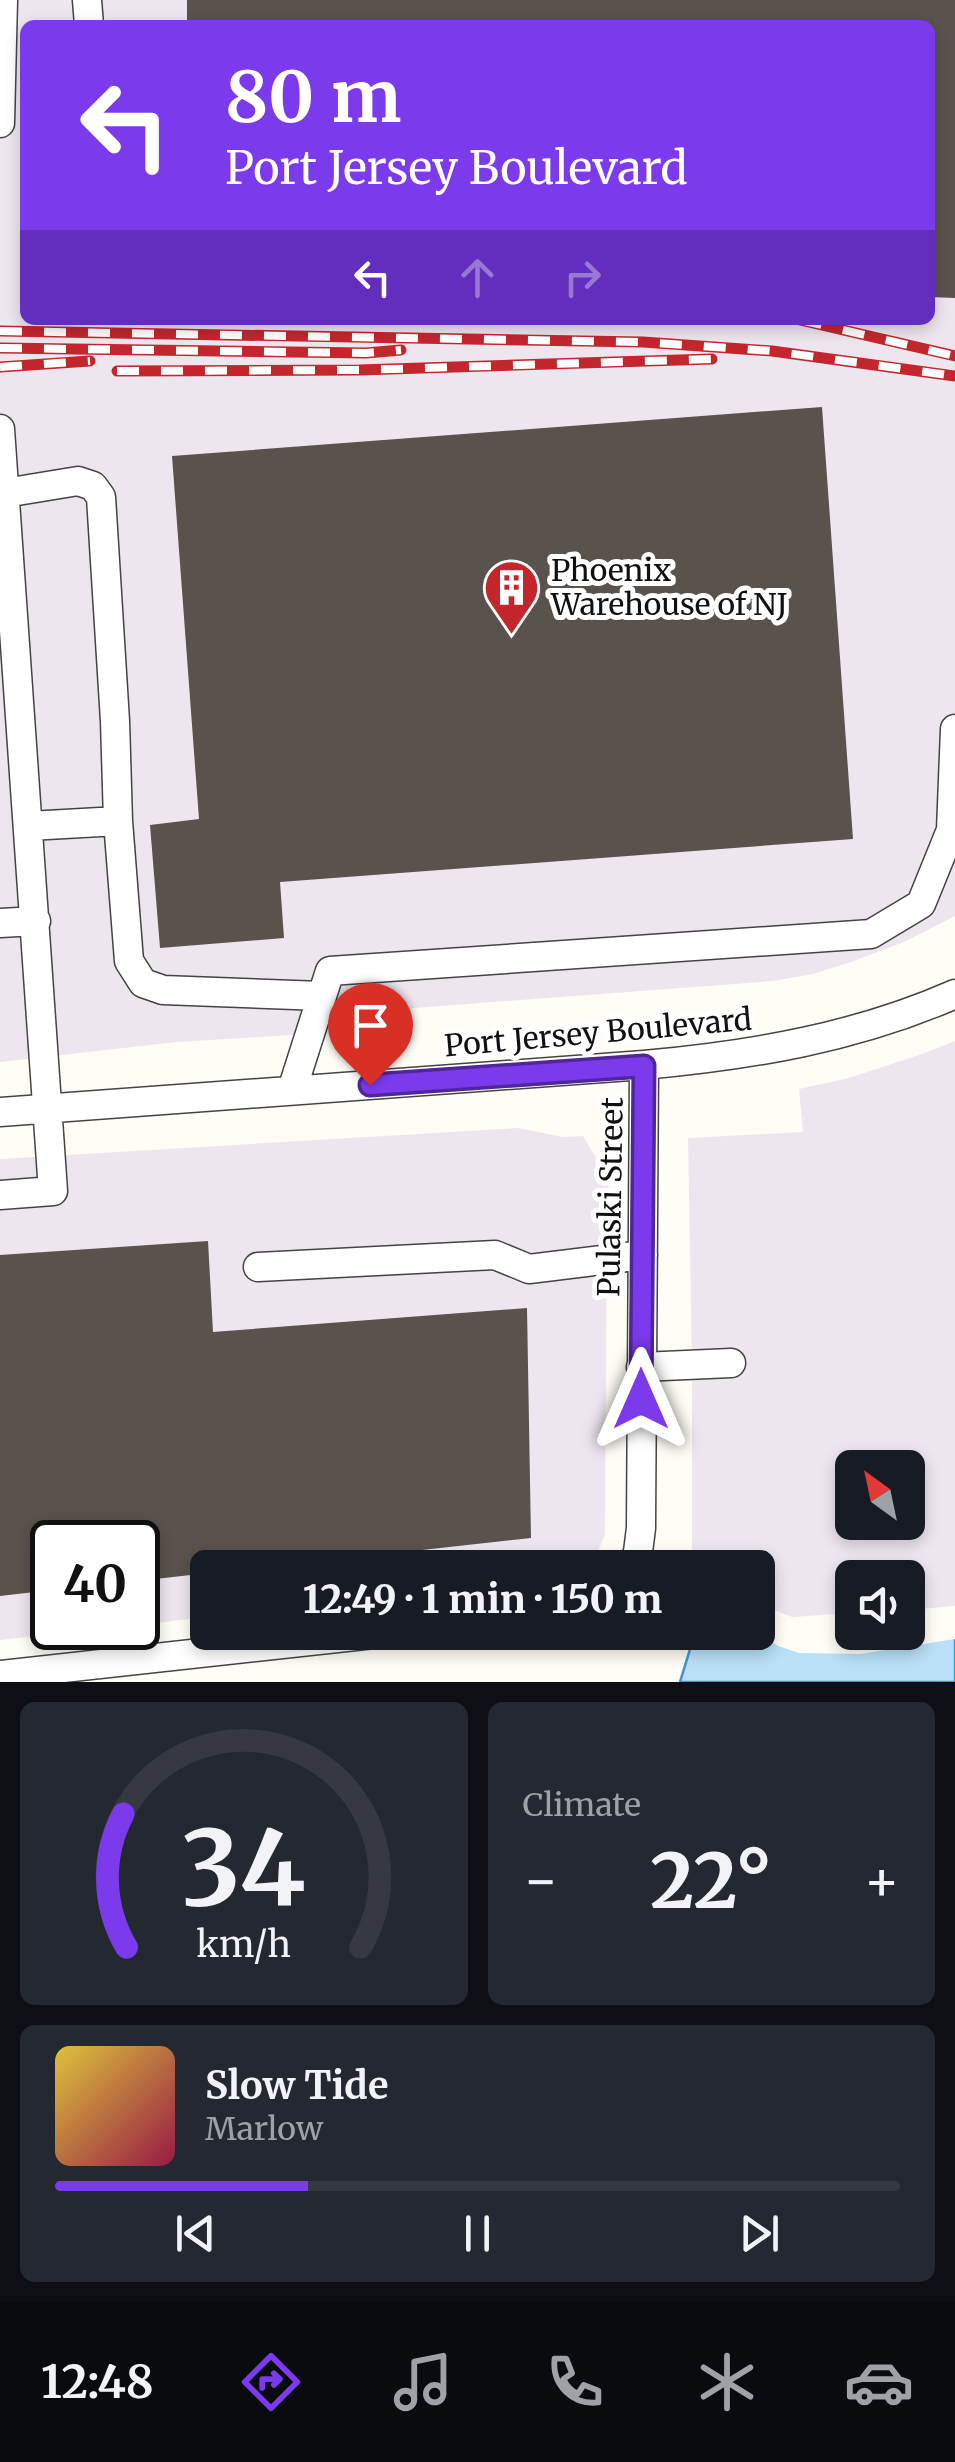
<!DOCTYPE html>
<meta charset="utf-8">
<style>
:root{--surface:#171b24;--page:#242831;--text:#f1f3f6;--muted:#9ea1a6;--line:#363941;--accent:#7c3aed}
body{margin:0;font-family:Merriweather,serif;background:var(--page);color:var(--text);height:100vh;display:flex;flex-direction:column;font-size:38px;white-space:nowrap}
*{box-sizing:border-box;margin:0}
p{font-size:32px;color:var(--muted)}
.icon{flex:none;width:55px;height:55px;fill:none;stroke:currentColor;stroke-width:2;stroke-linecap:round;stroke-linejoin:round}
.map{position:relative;height:1682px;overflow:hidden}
.sheet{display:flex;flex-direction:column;gap:20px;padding:20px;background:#0d0f14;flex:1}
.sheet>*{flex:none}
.top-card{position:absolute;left:20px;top:20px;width:915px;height:305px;border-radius:15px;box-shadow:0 5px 15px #0003;background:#7c3aed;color:#fff;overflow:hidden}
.needle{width:65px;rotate:327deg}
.controls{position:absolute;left:835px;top:1450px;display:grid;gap:20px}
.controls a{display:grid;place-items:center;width:90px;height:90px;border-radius:15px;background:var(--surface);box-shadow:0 5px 15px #0003;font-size:50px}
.speed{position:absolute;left:30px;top:1520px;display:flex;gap:20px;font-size:50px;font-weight:700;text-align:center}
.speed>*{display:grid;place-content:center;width:130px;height:130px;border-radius:50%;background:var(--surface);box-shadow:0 5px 15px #0003;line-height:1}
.speed .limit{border:5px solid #111;border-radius:15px;background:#fff;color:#111}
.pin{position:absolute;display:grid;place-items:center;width:85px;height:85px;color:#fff;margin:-102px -42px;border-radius:50% 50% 50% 0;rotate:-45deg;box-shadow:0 0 10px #0007}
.pin .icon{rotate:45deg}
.me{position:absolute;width:110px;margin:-55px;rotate:0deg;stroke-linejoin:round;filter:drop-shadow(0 0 8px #0008)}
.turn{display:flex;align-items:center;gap:35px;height:210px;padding:0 40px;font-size:45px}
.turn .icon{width:130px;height:130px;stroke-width:2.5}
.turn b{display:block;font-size:70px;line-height:85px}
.lanes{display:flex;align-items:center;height:95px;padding:0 40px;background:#0003;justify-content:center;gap:50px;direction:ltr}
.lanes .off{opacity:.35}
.big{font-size:75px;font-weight:800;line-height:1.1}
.sheet .card{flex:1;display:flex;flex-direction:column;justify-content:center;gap:15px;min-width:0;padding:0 35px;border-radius:15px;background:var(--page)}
.sheet .dial{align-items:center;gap:0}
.dial svg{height:260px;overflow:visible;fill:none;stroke:var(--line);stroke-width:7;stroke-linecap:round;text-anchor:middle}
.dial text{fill:var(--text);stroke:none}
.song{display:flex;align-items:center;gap:30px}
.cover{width:120px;height:120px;border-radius:15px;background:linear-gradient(135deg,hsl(50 70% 55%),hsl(340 70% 35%))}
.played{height:10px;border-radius:5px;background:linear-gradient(90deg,var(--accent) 30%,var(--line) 30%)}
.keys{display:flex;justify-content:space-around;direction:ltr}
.heat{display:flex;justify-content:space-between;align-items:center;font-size:55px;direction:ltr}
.sheet .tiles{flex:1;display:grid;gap:20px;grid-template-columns:1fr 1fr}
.card:last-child{grid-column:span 2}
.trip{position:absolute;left:190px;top:1550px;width:585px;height:100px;border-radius:15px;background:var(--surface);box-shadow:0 5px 15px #0003;font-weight:800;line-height:100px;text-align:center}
.dock{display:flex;height:160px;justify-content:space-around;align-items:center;background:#090b0e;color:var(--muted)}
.dock .icon{width:70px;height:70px}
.dock .on{color:var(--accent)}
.dock b{font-size:45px;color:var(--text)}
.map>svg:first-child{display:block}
.industrial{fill:#eee6ef;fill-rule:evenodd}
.water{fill:#b9e0f7;stroke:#3f96cf;stroke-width:2.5}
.pier{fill:#fffdf5}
.building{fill:#5a524d}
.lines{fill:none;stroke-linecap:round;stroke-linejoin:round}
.minor-casing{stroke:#444;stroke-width:31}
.minor{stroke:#fff;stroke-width:28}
.rail-casing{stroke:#c4262e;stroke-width:11}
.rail{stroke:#fff;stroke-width:8;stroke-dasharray:22;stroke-linecap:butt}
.route-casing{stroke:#51269a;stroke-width:25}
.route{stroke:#7c3aed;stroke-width:18}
.labels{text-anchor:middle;stroke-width:10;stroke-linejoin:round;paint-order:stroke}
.poi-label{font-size:30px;fill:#111;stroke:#fff;text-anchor:start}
.street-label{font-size:30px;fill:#111;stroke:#fff}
</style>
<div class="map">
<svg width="955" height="1682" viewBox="0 0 955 1682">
<rect width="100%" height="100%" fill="#fffdf5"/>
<path class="industrial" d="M0,0h955v916l-51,26 -53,20 -38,12 -40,7 -398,30 1,19 -199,12 -177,20zM25,25h905v295h-905z
M955,1041v565l-47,4v-32h-56v35l-60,4 -34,-13v-36l-66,-1v-202l-4,-227 115,-6 -4,-43 50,-11 73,-24zM852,1468h56v54h-56z
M518,1128l45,9 20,-1 20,33 7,22 1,12h-4l-2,331 -8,20 -7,9 -5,5h-377l-1,49 -69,8v-83h-86v86h59l-111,12v-481z"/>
<path class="water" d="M758,1625l20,12 67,10 110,-19v54h-275l15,-49 63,-1z"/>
<path class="pier" d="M758,1620l22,12 65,9 62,-8 48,-10v16l-95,15 -61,-1 -21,-7 -20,-14z"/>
<path class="building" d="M187,0h768v298l-25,-1v-272h-743z
M822,407l31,432 -573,43 4,56 -124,10 -10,-123 49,-6 -27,-363z
M208,1241l5,91 314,-24 4,230 -271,30h-52v5l-70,8v-39h-86v48l-52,6v-341z"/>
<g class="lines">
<defs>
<path id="minor" d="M87,0l2,25
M0,123l3,-123
M0,429l53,762 -53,4
M5,493l73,-12 15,5 8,11 14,224 3,100 11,140 14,22 20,7 159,6
M29,826l89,-5
M0,923l36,-2
M292,1090l38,-119 541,-37 50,-30 30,-74 4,-101
M0,1112l644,-47c108,-10 211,-27 311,-71
M258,1267l237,-12 34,14 114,-14
M641,1367l90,-4
M632,1568l6,-16 3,-24 3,-463
M0,1675l392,-43"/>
</defs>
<use href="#minor" class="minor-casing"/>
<use href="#minor" class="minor"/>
<defs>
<path id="rail" d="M800,320l155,36
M0,331l643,11 129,9 183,25
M0,348l366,5 35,-3
M0,367l90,-6
M117,371l242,-1 353,-11"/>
</defs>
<use href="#rail" class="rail-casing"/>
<use href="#rail" class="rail"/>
</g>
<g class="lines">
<defs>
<path id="route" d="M370,1085l274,-19 -3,333"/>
</defs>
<use href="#route" class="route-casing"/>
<use href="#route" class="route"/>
</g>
<defs>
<symbol id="building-pin" viewBox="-11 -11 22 30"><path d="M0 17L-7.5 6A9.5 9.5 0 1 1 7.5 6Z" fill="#c4262e" stroke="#fff"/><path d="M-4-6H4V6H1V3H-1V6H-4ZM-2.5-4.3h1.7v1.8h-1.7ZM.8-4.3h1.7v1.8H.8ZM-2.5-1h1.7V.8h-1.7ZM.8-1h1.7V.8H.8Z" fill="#fff"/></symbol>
</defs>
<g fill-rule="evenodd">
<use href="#building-pin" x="480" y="556" width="63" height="86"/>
</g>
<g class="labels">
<g class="poi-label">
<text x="551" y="581">Phoenix<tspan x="551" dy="34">Warehouse of NJ</tspan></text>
</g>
<g class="street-label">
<text transform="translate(598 1033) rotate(-5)" y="10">Port Jersey Boulevard</text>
<text transform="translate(611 1197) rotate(-89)" y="10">Pulaski Street</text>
</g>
</g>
</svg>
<div class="controls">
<a><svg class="needle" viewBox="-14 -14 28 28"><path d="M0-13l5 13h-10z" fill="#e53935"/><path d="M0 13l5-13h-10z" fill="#9ea1a6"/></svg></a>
<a><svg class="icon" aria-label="sound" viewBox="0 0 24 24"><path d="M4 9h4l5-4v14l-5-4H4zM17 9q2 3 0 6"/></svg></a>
</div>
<div class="speed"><div class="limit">40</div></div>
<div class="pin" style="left:370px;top:1085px;background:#d93025"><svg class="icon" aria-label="arrive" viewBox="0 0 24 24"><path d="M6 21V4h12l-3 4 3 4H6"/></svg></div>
<svg class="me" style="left:641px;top:1399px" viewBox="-20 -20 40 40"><path d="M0-17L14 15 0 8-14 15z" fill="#7c3aed" stroke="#fff" stroke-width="4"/></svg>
<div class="trip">12:49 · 1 min · 150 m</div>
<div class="top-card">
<div class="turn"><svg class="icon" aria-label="left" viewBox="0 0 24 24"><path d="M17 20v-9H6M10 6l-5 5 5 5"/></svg><div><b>80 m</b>Port Jersey Boulevard</div></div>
<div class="lanes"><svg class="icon" aria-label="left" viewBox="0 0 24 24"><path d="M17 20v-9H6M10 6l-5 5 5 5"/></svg><svg class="icon off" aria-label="ahead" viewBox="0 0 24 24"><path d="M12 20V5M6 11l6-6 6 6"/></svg><svg class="icon off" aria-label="right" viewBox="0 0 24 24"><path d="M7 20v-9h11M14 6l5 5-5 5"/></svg></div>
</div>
</div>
<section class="sheet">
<div class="tiles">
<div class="card dial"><svg viewBox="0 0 100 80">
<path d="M14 69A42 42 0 1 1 86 69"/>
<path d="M14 69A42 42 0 0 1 13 28" stroke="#7c3aed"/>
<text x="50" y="56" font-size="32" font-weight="700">34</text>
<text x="50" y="72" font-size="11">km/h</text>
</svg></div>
<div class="card"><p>Climate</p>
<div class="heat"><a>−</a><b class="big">22°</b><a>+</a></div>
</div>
<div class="card">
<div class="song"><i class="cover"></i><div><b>Slow Tide</b><p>Marlow</p></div></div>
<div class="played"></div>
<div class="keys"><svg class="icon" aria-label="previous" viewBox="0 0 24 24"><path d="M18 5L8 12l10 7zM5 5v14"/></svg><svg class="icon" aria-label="pause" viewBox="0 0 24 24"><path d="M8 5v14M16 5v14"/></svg><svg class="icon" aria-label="next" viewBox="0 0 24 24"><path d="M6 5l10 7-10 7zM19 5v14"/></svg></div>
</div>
</div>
</section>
<nav class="dock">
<b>12:48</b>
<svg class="icon on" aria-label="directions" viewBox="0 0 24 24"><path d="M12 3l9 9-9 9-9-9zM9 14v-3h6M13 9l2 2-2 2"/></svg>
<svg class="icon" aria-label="music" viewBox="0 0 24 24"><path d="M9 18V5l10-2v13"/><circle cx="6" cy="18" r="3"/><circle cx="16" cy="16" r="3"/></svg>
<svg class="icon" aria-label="phone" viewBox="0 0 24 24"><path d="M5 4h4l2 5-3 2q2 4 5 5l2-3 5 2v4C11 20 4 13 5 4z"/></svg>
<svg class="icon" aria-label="climate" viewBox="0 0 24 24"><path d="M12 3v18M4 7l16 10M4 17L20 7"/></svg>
<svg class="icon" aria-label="car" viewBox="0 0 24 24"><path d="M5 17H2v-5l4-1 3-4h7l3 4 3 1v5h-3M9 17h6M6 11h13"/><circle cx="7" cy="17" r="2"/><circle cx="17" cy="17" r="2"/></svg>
</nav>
